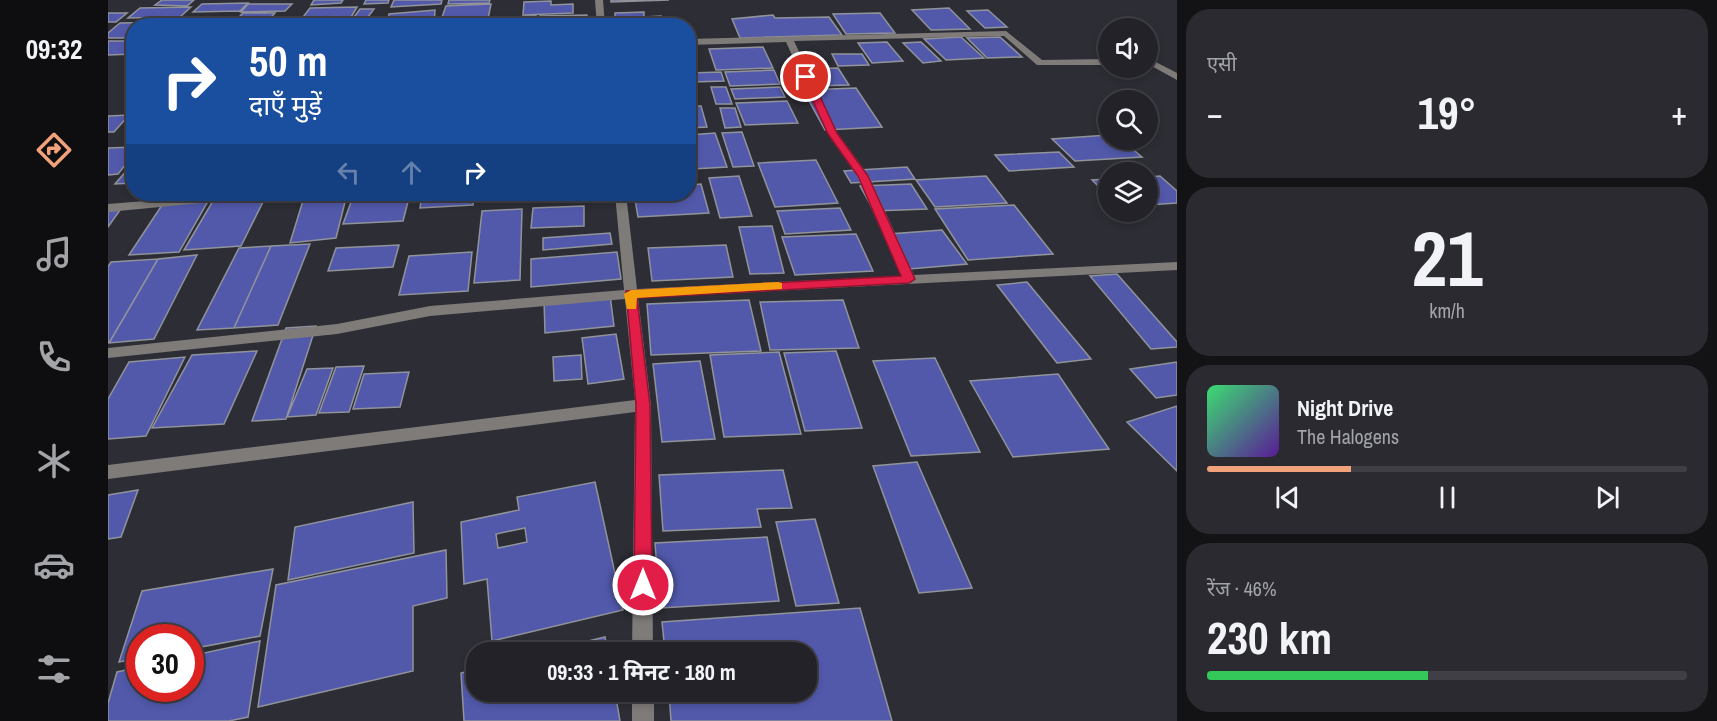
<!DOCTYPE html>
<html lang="hi">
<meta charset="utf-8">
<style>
:root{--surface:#222228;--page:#2a2a30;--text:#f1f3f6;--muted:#a2a4a8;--line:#3f3f45;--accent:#f1a27b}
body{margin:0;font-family:"Archivo Narrow","Noto Sans Devanagari",sans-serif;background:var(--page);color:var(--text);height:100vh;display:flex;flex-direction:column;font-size:22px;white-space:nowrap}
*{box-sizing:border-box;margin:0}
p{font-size:20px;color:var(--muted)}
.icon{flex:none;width:33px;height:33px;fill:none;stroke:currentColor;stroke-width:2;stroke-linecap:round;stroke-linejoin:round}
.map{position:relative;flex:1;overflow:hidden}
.sheet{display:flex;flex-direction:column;gap:9px;padding:9px;background:#131316;width:540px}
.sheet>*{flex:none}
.banner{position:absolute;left:18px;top:18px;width:570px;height:183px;border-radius:24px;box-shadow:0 3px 9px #0003,0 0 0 2px var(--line);background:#1a4fa0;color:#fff;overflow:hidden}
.controls{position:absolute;left:990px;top:18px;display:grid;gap:12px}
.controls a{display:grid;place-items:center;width:60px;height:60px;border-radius:50%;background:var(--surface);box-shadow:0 3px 9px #0003,0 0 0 2px var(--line);font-size:30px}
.speed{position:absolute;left:18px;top:624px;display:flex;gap:12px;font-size:30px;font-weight:700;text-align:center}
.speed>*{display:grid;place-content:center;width:78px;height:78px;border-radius:50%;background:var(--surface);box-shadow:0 3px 9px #0003,0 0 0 2px var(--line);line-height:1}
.speed .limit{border:9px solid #d22;background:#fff;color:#111}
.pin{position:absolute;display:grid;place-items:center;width:51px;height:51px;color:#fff;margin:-26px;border:3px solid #fff;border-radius:50%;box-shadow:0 2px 6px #0007}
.me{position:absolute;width:66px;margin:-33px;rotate:0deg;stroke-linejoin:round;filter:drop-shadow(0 0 4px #0008)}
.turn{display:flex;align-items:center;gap:21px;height:126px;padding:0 24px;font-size:27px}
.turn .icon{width:78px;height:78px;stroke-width:2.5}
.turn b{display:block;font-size:42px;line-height:51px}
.lanes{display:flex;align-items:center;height:57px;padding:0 24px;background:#0003;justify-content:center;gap:30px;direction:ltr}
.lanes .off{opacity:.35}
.big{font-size:45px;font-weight:700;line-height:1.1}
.sheet .widget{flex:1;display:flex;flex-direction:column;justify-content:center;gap:9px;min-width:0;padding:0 21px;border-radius:24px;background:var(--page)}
.sheet .dial{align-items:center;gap:0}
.dial b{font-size:78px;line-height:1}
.song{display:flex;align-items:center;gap:18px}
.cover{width:72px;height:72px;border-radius:9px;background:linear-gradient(135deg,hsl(140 70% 55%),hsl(270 70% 35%))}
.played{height:6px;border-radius:3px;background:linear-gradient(90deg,var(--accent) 30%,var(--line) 30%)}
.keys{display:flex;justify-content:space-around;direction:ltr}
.heat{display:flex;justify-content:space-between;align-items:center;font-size:33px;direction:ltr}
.charge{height:9px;border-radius:4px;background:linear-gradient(90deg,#34c759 46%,var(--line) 0)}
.trip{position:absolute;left:358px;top:642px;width:351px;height:60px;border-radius:24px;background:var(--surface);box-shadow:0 3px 9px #0003,0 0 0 2px var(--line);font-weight:700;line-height:60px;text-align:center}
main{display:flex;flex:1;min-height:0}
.dock{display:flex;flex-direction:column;width:108px;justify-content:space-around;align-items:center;background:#0e0e10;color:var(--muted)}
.dock .icon{width:42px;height:42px}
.dock .selected{color:var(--accent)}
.dock b{font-size:27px;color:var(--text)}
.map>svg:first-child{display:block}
.building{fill:#5259ab;stroke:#91939b;stroke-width:1.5;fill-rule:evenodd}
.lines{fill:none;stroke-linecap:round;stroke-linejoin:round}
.minor{fill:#7f7b79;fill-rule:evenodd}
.route{fill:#e11d48;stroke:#92132f;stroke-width:1.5}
.slow{fill:#f59e0b}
</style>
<main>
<nav class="dock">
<b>09:32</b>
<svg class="icon selected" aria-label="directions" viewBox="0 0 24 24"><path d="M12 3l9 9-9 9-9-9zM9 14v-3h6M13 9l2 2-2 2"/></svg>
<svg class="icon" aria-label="music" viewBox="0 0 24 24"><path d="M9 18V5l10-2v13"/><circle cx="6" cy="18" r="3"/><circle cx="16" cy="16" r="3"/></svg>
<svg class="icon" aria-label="phone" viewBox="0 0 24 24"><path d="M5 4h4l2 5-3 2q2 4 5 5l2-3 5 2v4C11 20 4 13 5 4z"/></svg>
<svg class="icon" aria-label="climate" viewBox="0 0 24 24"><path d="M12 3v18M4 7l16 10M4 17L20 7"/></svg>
<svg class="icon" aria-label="car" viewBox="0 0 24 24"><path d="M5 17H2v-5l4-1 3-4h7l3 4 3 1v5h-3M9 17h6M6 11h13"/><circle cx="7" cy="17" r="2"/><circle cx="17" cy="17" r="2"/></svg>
<svg class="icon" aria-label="filters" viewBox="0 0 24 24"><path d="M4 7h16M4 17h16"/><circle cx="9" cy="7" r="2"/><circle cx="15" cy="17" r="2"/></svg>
</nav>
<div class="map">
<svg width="1069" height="721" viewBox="0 0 1069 721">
<rect width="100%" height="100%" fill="#2d2e35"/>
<path class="building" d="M54,0h32l-7,6 -32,-1z
M206,0h29l-2,3 -30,2z
M258,0h23l-1,3 -24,1z
M286,0h48l-1,4 -50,3z
M341,0h41l-1,3 -41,1z
M503,0h58l-58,2z
M443,1v4l22,-1v9l-50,2 1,-13z
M140,3l-8,8 -47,1 9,-8z
M140,4h44l-7,7 -44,1z
M383,4l-3,15 -47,1 5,-14z
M83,7l-11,10 -52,1 12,-10z
M249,7l-10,17 -50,1 13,-17z
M841,8l21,21 -39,1 -19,-20z
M252,9h14l-12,16h-14z
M327,10l-1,16h-48l3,-12z
M880,10l19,17 -22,1 -18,-17z
M536,12v5l17,-1v7h-46v-10z
M0,13h19l-11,9h-8z
M135,13h32l-12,13h-33z
M772,13l15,20 -49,1 -13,-20z
M479,15v10l-48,1 1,-10z
M665,15l2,3 54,-1 13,18 -102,3 -8,-19z
M428,16v10h-47l1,-8z
M67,22l-3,4h-38v12h-26v-5l12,-10z
M853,37l23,21 -38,2 -22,-21z
M892,37l22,20 -35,1 -20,-20z
M0,41h26v13l-26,1z
M779,42l16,19 -31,2 -14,-20z
M813,42l20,19 -18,2 -20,-20z
M655,47l10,21 -57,2 -7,-21z
M724,54h30l7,11 -31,1z
M730,68l11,17 -37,1 -9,-17z
M666,70l6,14 -50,2 -5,-14z
M613,72l3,9 -32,1 -3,-9z
M603,87h15l6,17h-16z
M672,87l5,10 -50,2 -4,-10z
M748,88l26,39 -57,3 -22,-40z
M679,101l11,22 -53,2 -9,-22z
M580,106h13l6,21 -19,1z
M612,108h15l6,19 -16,1z
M21,115l-15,17h-6v-16z
M634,132l12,34 -21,1 -11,-34z
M607,133l12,34 -35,2 -4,-12v-22z
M1000,135v5h14l20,17 -67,4 -23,-22z
M26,147v7l-16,20 -10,1v-27z
M951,152l15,15 -65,4 -14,-16z
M708,160l22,43 -63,4 -17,-44z
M26,162v21l-19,1z
M799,167l8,12 -64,4 -7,-12z
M631,176l13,40 -32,2 -11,-40z
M878,176l21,27 -72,4 -19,-27z
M1052,176l17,15v12l-29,2v-28z
M1000,179v17l-16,-16z
M593,184l8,29 -71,4 -4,-23h54v-9z
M803,184l16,25 -53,2 -14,-25z
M109,194h50l-26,52 -57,4z
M197,194h42l-11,44 -46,5z
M246,194h56l-7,27 -60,3z
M314,194h52l-1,11 -53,3z
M416,194h73l-74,3z
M103,196l-32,56 -50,3 37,-56z
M906,205l39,49 -85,6 -33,-51z
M476,206v20l-53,2 2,-20z
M732,208l11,22 -66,4 -8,-23z
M414,209l-2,71 -46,3 8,-72z
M12,210l-12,17v-16z
M664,226l12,47 -34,1 -11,-47z
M834,230l25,34 -58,5 -20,-35z
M502,233l2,11 -69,6v-12z
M748,234l17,37 -78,4 -13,-38z
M202,244l-32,81 -44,3 37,-82z
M291,245l-6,22 -65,4 8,-23z
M618,245l7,32 -81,4 -4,-33z
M163,246l-37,82 -37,2 42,-82z
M364,252l-4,39 -69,4 10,-39z
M509,252l4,27 -90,8v-28z
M89,255l-43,84 -45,4 49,-84z
M50,259l-49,84h-1v-76l3,-5z
M1009,274l60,68v5l-26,2 -61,-73z
M919,282l64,77 -34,4 -60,-78z
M502,295l4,31 -69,7 -1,-33z
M641,300l12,51 -110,4 -4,-51z
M735,300l16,48 -89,2 -10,-48z
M208,326l-30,93 -34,2 34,-93z
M508,334l8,45 -36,5 -6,-46z
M149,351l-33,73 -72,4 40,-73z
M728,351l26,77 -57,3 -21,-78z
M671,352l22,82 -77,3 -14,-82z
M473,355l1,24 -28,2 -1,-24z
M77,357l-39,79 -38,3v-40l21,-37z
M827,358l45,94 -69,4 -38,-95z
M592,361l15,78 -53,3 -9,-78z
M1069,362v33l-21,3 -26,-29z
M256,366l-15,46 -30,1 17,-46z
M225,368l-17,47 -29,2 20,-48z
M301,372l-9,35 -47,2 11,-35z
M950,374l51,75 -96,8 -43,-76z
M1069,406v65l-50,-49z
M809,462l55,126 -53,5 -46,-127z
M675,470l9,38 -35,1 4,18 -98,4 -4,-56z
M487,482l28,128 -131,31 -5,-62 -23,5 -3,-62 58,-12 -2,-13zM417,528l2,14 -29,6 -2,-14z
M30,490l-17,47 -13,2v-44z
M305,502l1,51 -126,27 7,-53z
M707,519l24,84 -43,3 -20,-84z
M659,537l12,64 -119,7 -5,-65z
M338,550l1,48 -34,8v65l-155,36 18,-122z
M165,569l-13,67 -70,13v-11h-50v20l-21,4 23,-71z
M752,608l32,113h-221l-2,-29h138v-40h-142l-3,-30z
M497,637l3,15h-65z
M152,641l-12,76 -19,4h-121v-18l9,-31 23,-5v21h50v-32z
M369,669v23h138l5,29h-156l-3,-48z"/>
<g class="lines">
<path class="minor" d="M487,0h8l2,26h-8z
M898,31l36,29 66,-1v6h-71l-33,-29 -210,5 44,93 31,42 45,99 263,-13v8l-539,28 13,107 2,247h-21l3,-240 -527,67v-14l527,-65 -10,-101 -195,17 -93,18 -229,24v-10l229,-24 93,-18 194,-16 -9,-96h11l11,95 264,-13 -44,-100 -29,-42 -42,-92 -98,3v-6z
M1040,58l29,15v7l-29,-16z
M123,194h39l-6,3 -156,15v-8z
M524,692h22v29h-22z"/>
</g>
<path class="route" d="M698,75l5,2 26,56 31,43 47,103 -6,4 -272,15 13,107 2,180 -3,6 -6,3 -6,-3 -3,-6 2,-180 -10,-114 275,-15 -43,-100 -30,-42 -26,-57z"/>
<path class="slow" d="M670,282l4,1v6l-145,9 -1,11h-9l-3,-15 7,-4z"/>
</svg>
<div class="controls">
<a><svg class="icon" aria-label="sound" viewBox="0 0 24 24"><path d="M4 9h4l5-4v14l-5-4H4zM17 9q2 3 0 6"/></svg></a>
<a><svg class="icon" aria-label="search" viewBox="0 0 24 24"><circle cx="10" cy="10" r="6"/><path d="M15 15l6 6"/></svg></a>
<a><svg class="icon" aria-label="layers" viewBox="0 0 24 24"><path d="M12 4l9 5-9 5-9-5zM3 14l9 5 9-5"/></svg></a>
</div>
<div class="speed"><div class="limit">30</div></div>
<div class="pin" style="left:698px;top:77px;background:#d93025"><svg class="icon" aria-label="arrive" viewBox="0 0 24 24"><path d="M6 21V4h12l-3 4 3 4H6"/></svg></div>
<svg class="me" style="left:535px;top:585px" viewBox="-20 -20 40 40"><circle r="17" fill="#e11d48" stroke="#fff" stroke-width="3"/><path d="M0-11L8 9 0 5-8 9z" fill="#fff"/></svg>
<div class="trip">09:33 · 1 मिनट · 180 m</div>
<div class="banner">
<div class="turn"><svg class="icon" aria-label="right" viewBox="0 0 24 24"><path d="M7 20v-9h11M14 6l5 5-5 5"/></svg><div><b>50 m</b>दाएँ मुड़ें</div></div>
<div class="lanes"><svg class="icon off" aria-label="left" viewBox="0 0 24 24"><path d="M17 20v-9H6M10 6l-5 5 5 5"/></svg><svg class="icon off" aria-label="ahead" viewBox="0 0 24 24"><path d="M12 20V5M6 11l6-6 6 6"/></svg><svg class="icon" aria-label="right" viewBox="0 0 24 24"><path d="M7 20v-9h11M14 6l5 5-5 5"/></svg></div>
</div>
</div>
<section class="sheet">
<div class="widget"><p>एसी</p>
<div class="heat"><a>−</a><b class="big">19°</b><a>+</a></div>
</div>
<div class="widget dial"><b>21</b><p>km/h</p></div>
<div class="widget">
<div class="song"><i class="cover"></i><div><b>Night Drive</b><p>The Halogens</p></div></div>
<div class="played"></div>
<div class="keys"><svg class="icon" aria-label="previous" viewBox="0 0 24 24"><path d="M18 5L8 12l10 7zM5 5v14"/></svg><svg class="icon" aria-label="pause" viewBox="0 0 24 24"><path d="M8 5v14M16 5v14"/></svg><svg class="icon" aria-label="next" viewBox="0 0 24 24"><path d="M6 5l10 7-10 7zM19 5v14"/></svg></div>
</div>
<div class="widget"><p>रेंज · 46%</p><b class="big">230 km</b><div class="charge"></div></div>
</section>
</main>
